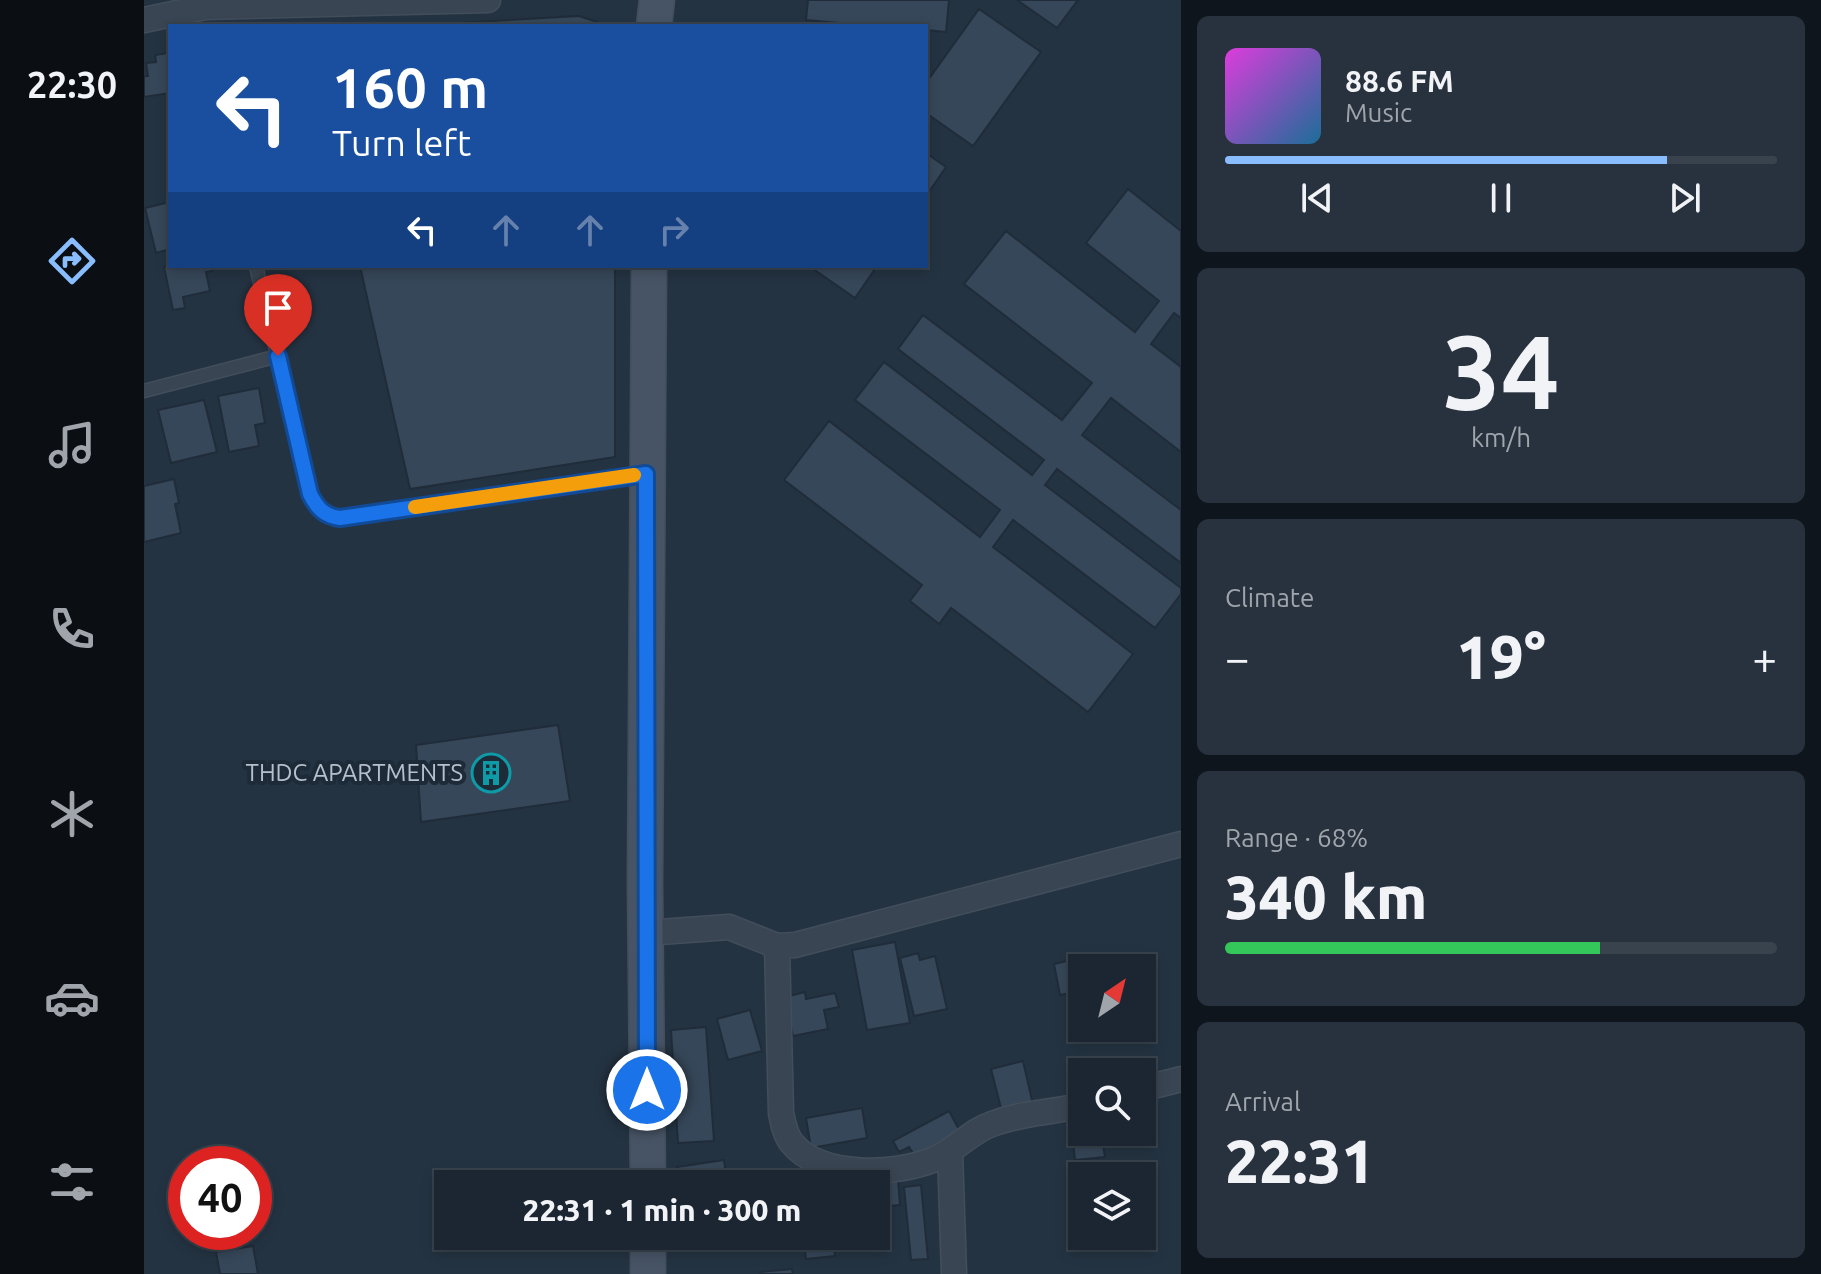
<!DOCTYPE html>
<meta charset="utf-8">
<style>
:root{--surface:#1b2632;--page:#28323e;--text:#f1f3f6;--muted:#a0a5ac;--line:#39434d;--accent:#89bdfe}
body{margin:0;font-family:Ubuntu,sans-serif;background:var(--page);color:var(--text);height:100vh;display:flex;flex-direction:column;font-size:30px;white-space:nowrap}
*{box-sizing:border-box;margin:0}
p{font-size:26px;color:var(--muted)}
.icon{flex:none;width:44px;height:44px;fill:none;stroke:currentColor;stroke-width:2;stroke-linecap:round;stroke-linejoin:round}
.map{position:relative;flex:1;overflow:hidden}
.drawer{display:flex;flex-direction:column;gap:16px;padding:16px;background:#0f151c;width:640px}
.drawer>*{flex:none}
.guide{position:absolute;left:24px;top:24px;width:760px;height:244px;border-radius:0px;box-shadow:0 4px 12px #0003,0 0 0 2px var(--line);background:#1a4fa0;color:#fff;overflow:hidden}
.needle{width:52px;rotate:35deg}
.fabs{position:absolute;left:924px;top:954px;display:grid;gap:16px}
.fabs a{display:grid;place-items:center;width:88px;height:88px;border-radius:0px;background:var(--surface);box-shadow:0 4px 12px #0003,0 0 0 2px var(--line);font-size:40px}
.speed{position:absolute;left:24px;top:1146px;display:flex;gap:16px;font-size:40px;font-weight:700;text-align:center}
.speed>*{display:grid;place-content:center;width:104px;height:104px;border-radius:50%;background:var(--surface);box-shadow:0 4px 12px #0003,0 0 0 2px var(--line);line-height:1}
.speed .limit{border:12px solid #d22;background:#fff;color:#111}
.pin{position:absolute;display:grid;place-items:center;width:68px;height:68px;color:#fff;margin:-82px -34px;border-radius:50% 50% 50% 0;rotate:-45deg;box-shadow:0 0 8px #0007}
.pin .icon{rotate:45deg}
.me{position:absolute;width:88px;margin:-44px;rotate:0deg;stroke-linejoin:round;filter:drop-shadow(0 0 6px #0008)}
.turn{display:flex;align-items:center;gap:28px;height:168px;padding:0 32px;font-size:36px}
.turn .icon{width:104px;height:104px;stroke-width:2.5}
.turn b{display:block;font-size:56px;line-height:68px}
.lanes{display:flex;align-items:center;height:76px;padding:0 32px;background:#0003;justify-content:center;gap:40px;direction:ltr}
.lanes .off{opacity:.35}
.big{font-size:60px;font-weight:800;line-height:1.1}
.drawer .card{flex:1;display:flex;flex-direction:column;justify-content:center;gap:12px;min-width:0;padding:0 28px;border-radius:12px;background:var(--page)}
.drawer .dial{align-items:center;gap:0}
.dial b{font-size:104px;line-height:1}
.song{display:flex;align-items:center;gap:24px}
.cover{width:96px;height:96px;border-radius:12px;background:linear-gradient(135deg,hsl(300 70% 55%),hsl(200 70% 35%))}
.played{height:8px;border-radius:4px;background:linear-gradient(90deg,var(--accent) 80%,var(--line) 80%)}
.keys{display:flex;justify-content:space-around;direction:ltr}
.heat{display:flex;justify-content:space-between;align-items:center;font-size:44px;direction:ltr}
.charge{height:12px;border-radius:6px;background:linear-gradient(90deg,#34c759 68%,var(--line) 0)}
.trip{position:absolute;left:290px;top:1170px;width:456px;height:80px;border-radius:0px;background:var(--surface);box-shadow:0 4px 12px #0003,0 0 0 2px var(--line);font-weight:800;line-height:80px;text-align:center}
main{display:flex;flex:1;min-height:0}
.dock{display:flex;flex-direction:column;width:144px;justify-content:space-around;align-items:center;background:#0b0f14;color:var(--muted)}
.dock .icon{width:56px;height:56px}
.dock .active{color:var(--accent)}
.dock b{font-size:36px;color:var(--text)}
.map>svg:first-child{display:block}
.building{fill:#364759;stroke:#202c39;stroke-width:2}
.lines{fill:none;stroke-linecap:round;stroke-linejoin:round}
.lane-casing{stroke:#434e5b;stroke-width:15}
.street-casing{stroke:#434e5b;stroke-width:27}
.secondary-casing{stroke:#434e5b;stroke-width:37}
.lane{stroke:#394552;stroke-width:12}
.street{stroke:#394552;stroke-width:24}
.secondary{stroke:#475465;stroke-width:34}
.route-casing{stroke:#114b97;stroke-width:20}
.route{stroke:#1a73e8;stroke-width:14}
.slow{stroke:#f59e0b;stroke-width:14}
.labels{text-anchor:middle;stroke-width:8;stroke-linejoin:round;paint-order:stroke}
.poi-label{font-size:24px;fill:#b6c0cc;stroke:#1d2a37;text-anchor:end}
</style>
<main>
<nav class="dock">
<b>22:30</b>
<svg class="icon active" aria-label="directions" viewBox="0 0 24 24"><path d="M12 3l9 9-9 9-9-9zM9 14v-3h6M13 9l2 2-2 2"/></svg>
<svg class="icon" aria-label="music" viewBox="0 0 24 24"><path d="M9 18V5l10-2v13"/><circle cx="6" cy="18" r="3"/><circle cx="16" cy="16" r="3"/></svg>
<svg class="icon" aria-label="phone" viewBox="0 0 24 24"><path d="M5 4h4l2 5-3 2q2 4 5 5l2-3 5 2v4C11 20 4 13 5 4z"/></svg>
<svg class="icon" aria-label="climate" viewBox="0 0 24 24"><path d="M12 3v18M4 7l16 10M4 17L20 7"/></svg>
<svg class="icon" aria-label="car" viewBox="0 0 24 24"><path d="M5 17H2v-5l4-1 3-4h7l3 4 3 1v5h-3M9 17h6M6 11h13"/><circle cx="7" cy="17" r="2"/><circle cx="17" cy="17" r="2"/></svg>
<svg class="icon" aria-label="filters" viewBox="0 0 24 24"><path d="M4 7h16M4 17h16"/><circle cx="9" cy="7" r="2"/><circle cx="15" cy="17" r="2"/></svg>
</nav>
<div class="map">
<svg width="1037" height="1274" viewBox="0 0 1037 1274">
<rect width="100%" height="100%" fill="#243342"/>
<path class="building" d="M664,0h141l-3,32 -20,-2v-4h-52l-68,-6z
M873,0h61l-21,28z
M835,9l62,43 -68,94 -47,-33v-30z
M435,16l30,10h-205z
M24,53l2,40 -26,4v-21h4l-2,-13 10,-1 -1,-7z
M782,153l20,14 -20,29z
M984,189l53,42v87l-7,-5 -23,31 30,23v85l-70,-54 -29,37 99,75v53l-124,-94 -12,16 136,103v6l-26,34 -142,-108 -20,27 140,107 -45,58 -137,-104 -12,16 -29,-23 12,-16 -138,-105 45,-59 151,116 20,-27 -145,-110 29,-38 148,113 12,-15 -146,-111 25,-34 139,105 30,-37 -128,-99 42,-53 129,101 24,-31 -73,-58z
M26,202v47l-14,4 -11,-45z
M26,265l41,1 1,5 -6,1 4,19 -27,6 2,11 -12,2 -9,-43z
M216,266h255v191l-205,32z
M665,266h68l-22,32z
M115,388l6,35 -10,2 4,21 -30,6 -11,-56z
M60,400l13,52 -46,11 -13,-53z
M30,479l5,24 -4,1 6,29 -37,9v-56z
M414,725l12,76 -149,21 -5,-77z
M751,942l15,81 -43,7 -15,-80z
M774,953l2,7 15,-4 12,53 -33,7 -14,-58z
M937,958l1,33 -22,4 -6,-31z
M998,975l9,24 -9,2z
M661,992l1,7 29,-6 4,14 -15,3 4,19 -35,7 -8,-39z
M606,1010l12,41 -34,9 -11,-41z
M562,1027l8,114 -36,2 -7,-113z
M879,1061l11,48 -31,7 -12,-47z
M718,1108l5,30 -56,10 -5,-30z
M805,1111l14,26 -47,21 -7,-11 -10,5 -6,-11z
M938,1130l19,2 4,25 -30,3 -3,-29z
M580,1160l3,24h-48l-2,-17z
M754,1180l2,25 -24,2v-23h-23z
M777,1185l7,74 -17,1 -7,-73z
M659,1236h30l2,20 -29,3z
M109,1246l5,28h-38l-4,-22z
M648,1269l1,5h-32l-1,-2z"/>
<g class="lines">
<defs>
<path id="lane" d="M112,266l54,228c8,14 14,22 30,24l306,-44
M0,391l134,-35"/>
<path id="street" d="M0,20l61,-13 283,-7
M502,933l83,-6 48,19 18,-1 386,-101
M633,946l4,167c2,10 4,21 10,29 29,37 106,33 144,17 21,-9 36,-28 57,-35 31,-12 60,-11 90,-19
M998,1089l39,-10
M806,1151l4,123"/>
<path id="secondary" d="M510,26l3,-26
M504,1184l-3,-301 4,-617
M504,1236v38"/>
</defs>
<use href="#lane" class="lane-casing"/>
<use href="#street" class="street-casing"/>
<use href="#secondary" class="secondary-casing"/>
<use href="#lane" class="lane"/>
<use href="#street" class="street"/>
<use href="#secondary" class="secondary"/>
</g>
<g class="lines">
<defs>
<path id="route" d="M134,356l32,138c7,14 14,22 30,24l306,-44 1,616"/>
</defs>
<use href="#route" class="route-casing"/>
<use href="#route" class="route"/>
<path class="slow" d="M271,507l219,-32"/>
</g>
<defs>
<symbol id="building-ring" viewBox="-11 -11 22 22"><circle r="9.5" fill="#1d2a37" stroke="#0f9aa8" stroke-width="1.5"/><path d="M-4-6H4V6H1V3H-1V6H-4ZM-2.5-4.3h1.7v1.8h-1.7ZM.8-4.3h1.7v1.8H.8ZM-2.5-1h1.7V.8h-1.7ZM.8-1h1.7V.8H.8Z" fill="#0f9aa8"/></symbol>
</defs>
<g fill-rule="evenodd">
<use href="#building-ring" x="325" y="751" width="44" height="44"/>
</g>
<g class="labels">
<g class="poi-label">
<text x="319" y="781">THDC APARTMENTS</text>
</g>
</g>
</svg>
<div class="fabs">
<a><svg class="needle" viewBox="-14 -14 28 28"><path d="M0-13l5 13h-10z" fill="#e53935"/><path d="M0 13l5-13h-10z" fill="#a0a5ac"/></svg></a>
<a><svg class="icon" aria-label="search" viewBox="0 0 24 24"><circle cx="10" cy="10" r="6"/><path d="M15 15l6 6"/></svg></a>
<a><svg class="icon" aria-label="layers" viewBox="0 0 24 24"><path d="M12 4l9 5-9 5-9-5zM3 14l9 5 9-5"/></svg></a>
</div>
<div class="speed"><div class="limit">40</div></div>
<div class="pin" style="left:134px;top:356px;background:#d93025"><svg class="icon" aria-label="arrive" viewBox="0 0 24 24"><path d="M6 21V4h12l-3 4 3 4H6"/></svg></div>
<svg class="me" style="left:503px;top:1090px" viewBox="-20 -20 40 40"><circle r="17" fill="#1a73e8" stroke="#fff" stroke-width="3"/><path d="M0-11L8 9 0 5-8 9z" fill="#fff"/></svg>
<div class="trip">22:31 · 1 min · 300 m</div>
<div class="guide">
<div class="turn"><svg class="icon" aria-label="left" viewBox="0 0 24 24"><path d="M17 20v-9H6M10 6l-5 5 5 5"/></svg><div><b>160 m</b>Turn left</div></div>
<div class="lanes"><svg class="icon" aria-label="left" viewBox="0 0 24 24"><path d="M17 20v-9H6M10 6l-5 5 5 5"/></svg><svg class="icon off" aria-label="ahead" viewBox="0 0 24 24"><path d="M12 20V5M6 11l6-6 6 6"/></svg><svg class="icon off" aria-label="ahead" viewBox="0 0 24 24"><path d="M12 20V5M6 11l6-6 6 6"/></svg><svg class="icon off" aria-label="right" viewBox="0 0 24 24"><path d="M7 20v-9h11M14 6l5 5-5 5"/></svg></div>
</div>
</div>
<section class="drawer">
<div class="card">
<div class="song"><i class="cover"></i><div><b>88.6 FM</b><p>Music</p></div></div>
<div class="played"></div>
<div class="keys"><svg class="icon" aria-label="previous" viewBox="0 0 24 24"><path d="M18 5L8 12l10 7zM5 5v14"/></svg><svg class="icon" aria-label="pause" viewBox="0 0 24 24"><path d="M8 5v14M16 5v14"/></svg><svg class="icon" aria-label="next" viewBox="0 0 24 24"><path d="M6 5l10 7-10 7zM19 5v14"/></svg></div>
</div>
<div class="card dial"><b>34</b><p>km/h</p></div>
<div class="card"><p>Climate</p>
<div class="heat"><a>−</a><b class="big">19°</b><a>+</a></div>
</div>
<div class="card"><p>Range · 68%</p><b class="big">340 km</b><div class="charge"></div></div>
<div class="card"><p>Arrival</p><b class="big">22:31</b></div>
</section>
</main>
